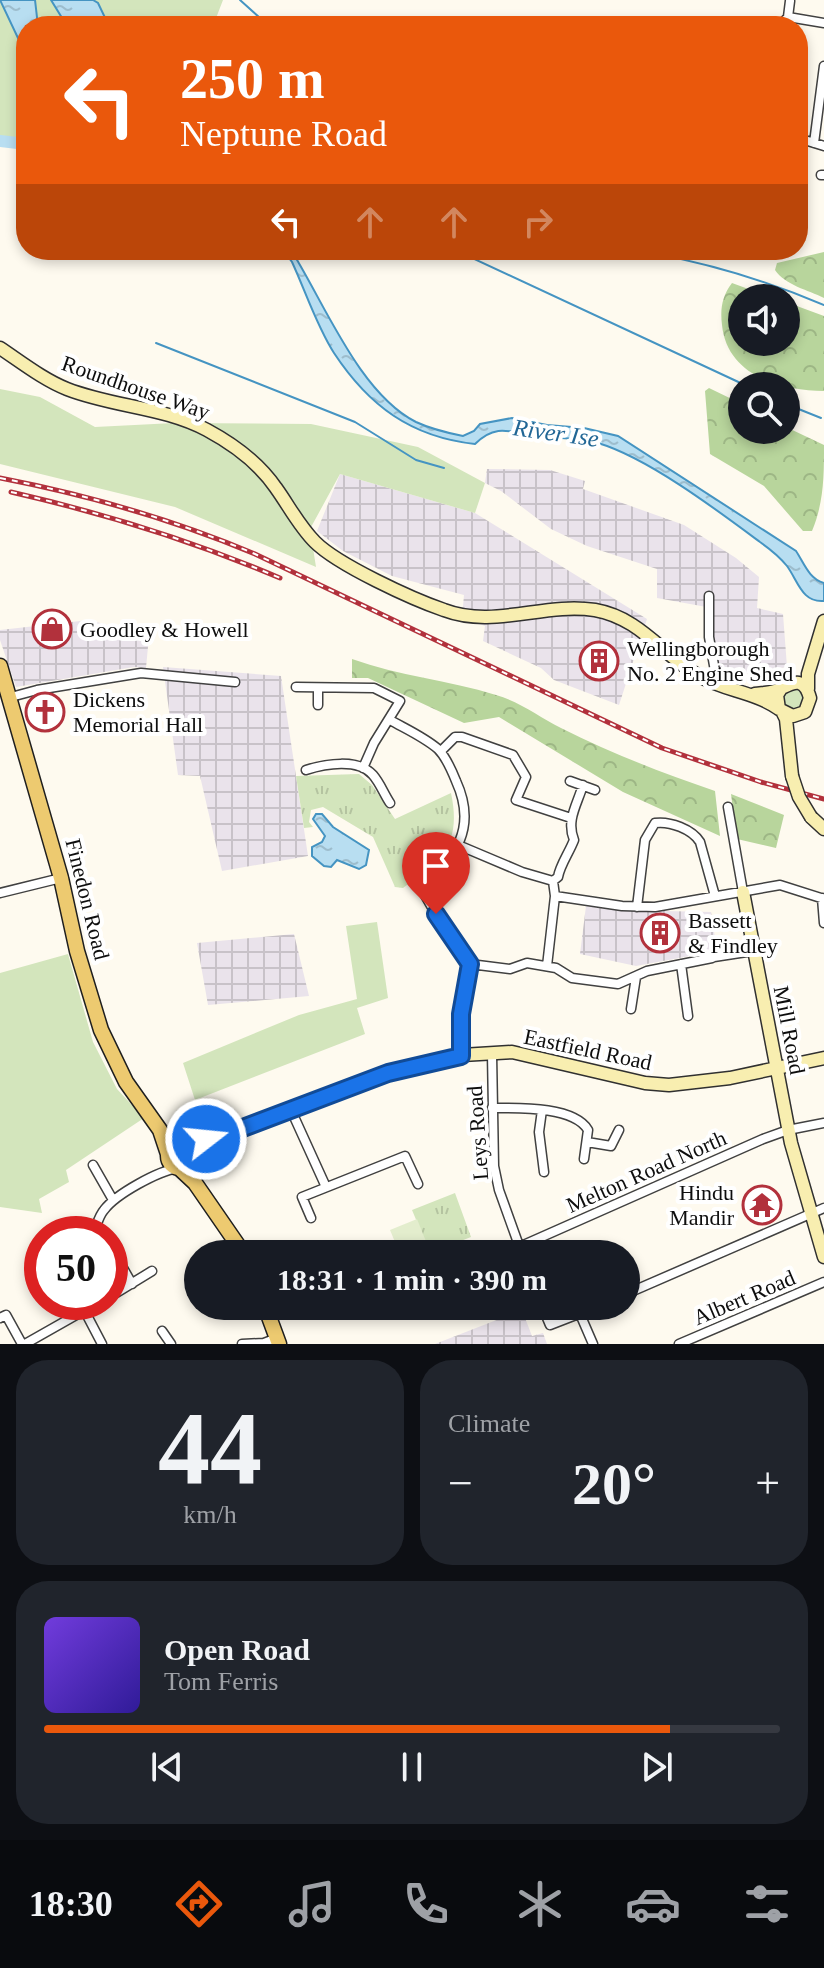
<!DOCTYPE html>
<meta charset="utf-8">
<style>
:root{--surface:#171b24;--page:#20242c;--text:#f1f3f6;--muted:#9ea1a6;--line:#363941;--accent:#ea580c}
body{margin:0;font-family:"Times New Roman",serif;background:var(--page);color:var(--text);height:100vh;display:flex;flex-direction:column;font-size:30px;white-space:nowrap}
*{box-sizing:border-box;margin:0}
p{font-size:26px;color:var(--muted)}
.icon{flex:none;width:44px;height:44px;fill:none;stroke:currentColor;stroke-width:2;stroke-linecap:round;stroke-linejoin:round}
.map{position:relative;height:1344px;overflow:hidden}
.panel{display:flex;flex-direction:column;gap:16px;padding:16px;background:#0d0f14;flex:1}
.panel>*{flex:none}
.banner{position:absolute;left:16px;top:16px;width:792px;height:244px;border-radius:32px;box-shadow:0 4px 12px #0003;background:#ea580c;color:#fff;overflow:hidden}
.buttons{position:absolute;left:728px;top:284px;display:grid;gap:16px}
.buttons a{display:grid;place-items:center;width:72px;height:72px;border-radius:50%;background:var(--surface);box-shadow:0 4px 12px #0003;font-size:40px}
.speed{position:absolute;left:24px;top:1216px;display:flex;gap:16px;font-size:40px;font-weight:700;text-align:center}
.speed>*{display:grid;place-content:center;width:104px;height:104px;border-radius:50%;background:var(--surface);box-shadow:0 4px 12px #0003;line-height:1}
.speed .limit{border:12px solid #d22;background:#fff;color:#111}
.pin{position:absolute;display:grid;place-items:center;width:68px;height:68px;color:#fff;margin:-82px -34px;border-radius:50% 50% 50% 0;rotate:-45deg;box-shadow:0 0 8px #0007}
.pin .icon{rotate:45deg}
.me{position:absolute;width:88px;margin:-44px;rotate:74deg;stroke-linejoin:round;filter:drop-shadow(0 0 6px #0008)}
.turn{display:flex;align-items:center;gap:28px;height:168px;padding:0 32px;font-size:36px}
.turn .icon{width:104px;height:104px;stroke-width:2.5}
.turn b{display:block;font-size:56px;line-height:68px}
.lanes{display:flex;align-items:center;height:76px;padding:0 32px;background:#0003;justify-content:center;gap:40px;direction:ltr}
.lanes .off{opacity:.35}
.big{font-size:60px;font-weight:800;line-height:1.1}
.panel .tile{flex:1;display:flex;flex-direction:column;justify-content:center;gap:12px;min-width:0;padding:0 28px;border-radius:32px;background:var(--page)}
.panel .dial{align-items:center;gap:0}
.dial b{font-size:104px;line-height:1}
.song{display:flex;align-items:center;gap:24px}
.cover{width:96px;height:96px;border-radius:12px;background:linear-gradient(135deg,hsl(260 70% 55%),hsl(250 70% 35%))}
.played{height:8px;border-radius:4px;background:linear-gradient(90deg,var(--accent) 85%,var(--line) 85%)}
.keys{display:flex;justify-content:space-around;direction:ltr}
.heat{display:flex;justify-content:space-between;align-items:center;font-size:44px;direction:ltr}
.panel .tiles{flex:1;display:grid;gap:16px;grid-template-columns:1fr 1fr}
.tile:last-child{grid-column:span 2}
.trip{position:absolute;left:184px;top:1240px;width:456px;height:80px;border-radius:40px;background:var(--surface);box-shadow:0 4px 12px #0003;font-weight:800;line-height:80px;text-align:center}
.dock{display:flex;height:128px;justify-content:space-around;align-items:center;background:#090b0e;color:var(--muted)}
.dock .icon{width:56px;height:56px}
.dock .active{color:var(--accent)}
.dock b{font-size:36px;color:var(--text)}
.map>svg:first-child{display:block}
.industrial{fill:url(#industrial-grid)}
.grass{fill:#d3e5bc}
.forest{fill:url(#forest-crowns)}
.park{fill:url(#park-tufts)}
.pitch{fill:#e3edcd}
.water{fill:url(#water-ripples);stroke:#4594c2;stroke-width:2}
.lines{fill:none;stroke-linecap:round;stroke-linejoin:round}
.stream{stroke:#4594c2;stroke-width:2}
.river{stroke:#b8def1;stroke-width:12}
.street-casing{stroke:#414141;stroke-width:11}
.secondary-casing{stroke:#303030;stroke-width:15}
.primary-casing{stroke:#1f1f1f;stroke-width:17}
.street{stroke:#fff;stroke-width:8}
.secondary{stroke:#f8eeb0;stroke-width:12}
.primary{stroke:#edca70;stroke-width:14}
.rail-casing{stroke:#b2313c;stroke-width:5}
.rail{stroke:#fff;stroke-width:2;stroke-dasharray:6;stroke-linecap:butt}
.secondary-bridge-casing{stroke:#303030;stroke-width:15;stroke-linecap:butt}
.secondary-bridge{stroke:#f8eeb0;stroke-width:12}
.route-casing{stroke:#114b97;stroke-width:20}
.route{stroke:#1a73e8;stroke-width:14}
.labels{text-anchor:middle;stroke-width:8;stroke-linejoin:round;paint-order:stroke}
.street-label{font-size:22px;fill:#0e0e0e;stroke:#fff}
.poi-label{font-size:22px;fill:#0e0e0e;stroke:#fff;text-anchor:start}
.water-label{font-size:24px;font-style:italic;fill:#216695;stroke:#fff}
</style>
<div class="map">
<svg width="824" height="1344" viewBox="0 0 824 1344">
<defs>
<pattern id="industrial-grid" width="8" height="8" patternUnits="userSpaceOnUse" patternTransform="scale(2)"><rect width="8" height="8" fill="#eae3eb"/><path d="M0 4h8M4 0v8" fill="none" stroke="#c8c2c8"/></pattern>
<pattern id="forest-crowns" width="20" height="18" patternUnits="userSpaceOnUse" patternTransform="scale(2)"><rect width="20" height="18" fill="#b8d59c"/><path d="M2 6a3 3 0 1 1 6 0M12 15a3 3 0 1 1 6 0" fill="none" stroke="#9db685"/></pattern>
<pattern id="park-tufts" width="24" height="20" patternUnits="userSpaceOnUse" patternTransform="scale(2)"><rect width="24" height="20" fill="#d3e5bc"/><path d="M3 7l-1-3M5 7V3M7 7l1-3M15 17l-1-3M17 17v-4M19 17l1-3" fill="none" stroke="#b4c3a0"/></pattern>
<pattern id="water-ripples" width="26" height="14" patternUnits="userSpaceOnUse" patternTransform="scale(2)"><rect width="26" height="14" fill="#b8def1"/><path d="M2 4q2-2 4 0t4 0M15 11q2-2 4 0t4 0" fill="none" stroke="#9dbdcd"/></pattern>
</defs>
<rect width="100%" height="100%" fill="#fefaef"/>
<path class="industrial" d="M487,469l63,1 35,11 -2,8 101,36 52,33 23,19 -2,31 26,6 4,53 -67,12 -9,-49 1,-22 -55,-10v-29l-70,-23 -36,-17 -50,-38 -16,-8z
M340,474l135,39 172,106 -28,86 -65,-25 -13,-12 -58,-27 2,-15 -23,-8 2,-23 -72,-19 -49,-25 -26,-20z
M89,620l60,16 -3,32 -12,-1 -118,20 -16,-47v-10z
M163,667l118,9 27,180 -86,15 -22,-95 -22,-1z
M586,906l33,4 92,2 6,39 -81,15 -56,-12z
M294,934l15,62 -101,9 -11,-62z
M522,1310l10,26 11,-3 4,11h-112z"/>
<path class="grass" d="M0,0h223l-10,26h-187v118l-26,-3z
M0,389l40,8 55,30 79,-4 137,1 107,23 67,36 -10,30 -135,-39 -30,55 6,38 -141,-60 -175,-43z
M799,688l7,9 -5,11 -7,3 -10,-5 1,-15z
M377,922l11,76 -31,10 8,26 -170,66 -12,-37 116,-48 58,-16 -11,-73z
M68,954l25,88 24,47 27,29 -78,52 3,12 -30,17 3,14 -42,-6v-234z"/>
<path class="forest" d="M824,252v46c-16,-8 -39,-13 -49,-28l2,-7z
M732,283l41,15h-31v44h44v-40l38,14v75c-44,0 -97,-16 -102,-66 -2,-16 0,-29 10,-42z
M709,388l33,16v26h44v-3l38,18c0,31 0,57 -12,86h-9l-39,-45 -54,-32 -5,-63z
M352,659c47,17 96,21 144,36 24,7 43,22 65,33 50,25 101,45 154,63l5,45 -97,-44 -124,-75 -35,6 -96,-45h-16z
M731,794l53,21 -8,33 -39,-9z"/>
<path class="park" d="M359,774l13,11 23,34 56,-26c11,52 -10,66 -48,95l-8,-1 -22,-50 -50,-30 -12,3 -2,12 4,5 -9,1 -8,-52z
M455,1193l16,44 -41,16 -18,-43z"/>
<path class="pitch" d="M417,1219l14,35h-31l-10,-24z"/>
<path class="water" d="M0,0h35l3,26h-12v29z
M51,0h42l5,3 11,23h-42z
M283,250h8c33,52 68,143 125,172 15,7 32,11 47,14l11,-5 6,-7 32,-6 35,7 37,3 34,8 178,115c8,12 13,28 28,32v18c-22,2 -26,-20 -37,-35 -8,-10 -17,-17 -27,-24 -43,-32 -112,-84 -162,-99 -19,-6 -41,-4 -61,-7 -27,-4 -41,-13 -62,8 -64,-7 -106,-38 -141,-91 -17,-26 -29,-63 -42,-91z
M316,814h6l11,13 36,23 -3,15 -7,4 -22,-9 -6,7 -7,-1 -12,-10v-9l10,-5 3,-6 -12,-17z"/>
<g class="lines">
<path class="stream" d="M240,0l29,26
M455,250l292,136
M548,250l24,3 43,-3
M631,250c69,10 129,28 193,55
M156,343l199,79 61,38 28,8
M786,404l35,14"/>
<path class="river" d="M0,141l26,3"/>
<defs>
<path id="street" d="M788,17l36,6
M780,26l8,-9 2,-16
M798,138l26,8
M814,143l10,-77
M821,175h3
M709,596v41l6,34 -2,12
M296,687l78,1 26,13 -26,42 -11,25
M11,697l26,-7 104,-17 94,9
M318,705v-17
M390,720c16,9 34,17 48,29 8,8 14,22 18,32 22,48 -1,75 -34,109l27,47 21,27 -9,50v42
M441,751l14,-14h7l51,18 13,22 -10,23 55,18
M306,770c19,-6 52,-12 67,5 7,8 11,19 17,28
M570,781l25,9
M728,807l15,85
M458,845l64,27 31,9
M553,881l5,-4c2,-12 11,-24 16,-37 -8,-20 3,-35 9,-55
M0,893l61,-15
M555,896l67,10 33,1 125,-22 44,14
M822,898l2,25
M637,907l8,-67 10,-17c15,-2 37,6 45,19l15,54
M714,957l39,-6
M470,964l40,5 17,-6 29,5 16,10 46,6 29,-13 65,-13
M681,964l7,52
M547,966l8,-70 -2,-15
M631,1009l5,-32
M492,1054l2,112 5,24 23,64
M492,1108c25,0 82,-2 96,22l-4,29
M291,1110l35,77
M542,1110l-3,22 5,40
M587,1142l24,4 8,-16
M93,1165l20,35
M311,1218l-9,-21 103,-41 13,28
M93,1234c4,-8 5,-17 11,-24 12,-16 54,-39 74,-42
M110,1245l22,39
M519,1247l244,-108 25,-9 36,-7
M116,1293l36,-22
M626,1294l198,-86
M80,1302l22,42
M542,1306l8,19 49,-19
M580,1314l13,30
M0,1318l6,-3 16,29
M162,1331l9,13
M25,1344l60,-34
M242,1344l22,-1 13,-5
M679,1344l145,-62"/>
<path id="secondary" d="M0,348c21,14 44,32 67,41 46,18 97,18 140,41 26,14 52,33 69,58 13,18 23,38 39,54 23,23 97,57 129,68 50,19 100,-8 151,0 46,8 68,46 106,67 25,14 54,15 78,32
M808,689v-15l16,-53
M755,694c6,-1 14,-1 20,-3 15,-6 28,-18 35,7l-5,14 -12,4 -14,-7 -2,-14 5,-8
M783,713l3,6 6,57
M811,817l13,12
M743,892l48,251 33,114
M184,1144l27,-4 177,-67 74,-18 50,-3 133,31 24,2 61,-7 94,-20
M192,1158l17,-15"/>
<path id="primary" d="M0,666l61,212 16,73 24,79 25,52 34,48 8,24
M168 1156a12 12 0 1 1 24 0a12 12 0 1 1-24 0Z
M179,1168l16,15 49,71
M265,1306l14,38"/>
</defs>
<use href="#street" class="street-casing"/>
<use href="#secondary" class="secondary-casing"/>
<use href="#primary" class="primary-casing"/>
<use href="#street" class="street"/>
<use href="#secondary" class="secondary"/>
<use href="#primary" class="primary"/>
<defs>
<path id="rail" d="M0,478c88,17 172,41 255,76l407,194 99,34 63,17
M11,492c92,21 182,49 269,86"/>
</defs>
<use href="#rail" class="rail-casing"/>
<use href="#rail" class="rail"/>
<defs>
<path id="secondary-bridge" d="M792,776l7,21 12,20"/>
</defs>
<use href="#secondary-bridge" class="secondary-bridge-casing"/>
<use href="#secondary-bridge" class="secondary-bridge"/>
</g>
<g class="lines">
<defs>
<path id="route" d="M206,1139l5,1 177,-67 73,-17v-42l9,-50 -34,-50"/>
</defs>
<use href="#route" class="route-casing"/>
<use href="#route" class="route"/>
</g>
<defs>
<symbol id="shop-ring" viewBox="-11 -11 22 22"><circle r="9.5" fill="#fff" stroke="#b2313c" stroke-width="1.5"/><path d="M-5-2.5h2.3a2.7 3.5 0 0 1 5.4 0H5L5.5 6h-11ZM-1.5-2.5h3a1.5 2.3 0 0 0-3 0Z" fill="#b2313c"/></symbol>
<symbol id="building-ring" viewBox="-11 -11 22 22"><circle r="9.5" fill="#fff" stroke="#b2313c" stroke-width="1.5"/><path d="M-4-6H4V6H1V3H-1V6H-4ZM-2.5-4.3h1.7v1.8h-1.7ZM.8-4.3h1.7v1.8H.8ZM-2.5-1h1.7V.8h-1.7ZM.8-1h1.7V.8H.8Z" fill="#b2313c"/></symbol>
<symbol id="church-ring" viewBox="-11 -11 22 22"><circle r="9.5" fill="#fff" stroke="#b2313c" stroke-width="1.5"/><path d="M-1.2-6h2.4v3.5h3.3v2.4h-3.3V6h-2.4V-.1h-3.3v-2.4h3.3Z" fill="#b2313c"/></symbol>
<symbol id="temple-ring" viewBox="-11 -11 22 22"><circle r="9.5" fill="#fff" stroke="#b2313c" stroke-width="1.5"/><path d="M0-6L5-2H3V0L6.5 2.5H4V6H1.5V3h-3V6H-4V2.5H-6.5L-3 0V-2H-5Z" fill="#b2313c"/></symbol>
</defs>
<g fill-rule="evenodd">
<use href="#shop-ring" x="30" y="607" width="44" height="44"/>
<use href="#building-ring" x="577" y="639" width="44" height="44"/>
<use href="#church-ring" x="23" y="690" width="44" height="44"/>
<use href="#building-ring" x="638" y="911" width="44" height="44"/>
<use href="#temple-ring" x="740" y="1183" width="44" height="44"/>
</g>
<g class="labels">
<g class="street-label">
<text transform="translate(136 387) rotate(19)" y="8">Roundhouse Way</text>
<text transform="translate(88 899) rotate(76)" y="8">Finedon Road</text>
<text transform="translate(790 1030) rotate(79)" y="8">Mill Road</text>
<text transform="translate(588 1049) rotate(12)" y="8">Eastfield Road</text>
<text transform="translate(477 1133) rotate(-94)" y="8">Leys Road</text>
<text transform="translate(646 1171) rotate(-24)" y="8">Melton Road North</text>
<text transform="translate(744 1297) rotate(-23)" y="8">Albert Road</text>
</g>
<g class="poi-label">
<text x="80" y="637">Goodley &amp; Howell</text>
<text x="627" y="656">Wellingborough<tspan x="627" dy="25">No. 2 Engine Shed</tspan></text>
<text x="73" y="707">Dickens<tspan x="73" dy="25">Memorial Hall</tspan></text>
<text x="688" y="928">Bassett<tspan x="688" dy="25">&amp; Findley</tspan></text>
<text x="734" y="1200" text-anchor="end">Hindu<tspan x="734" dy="25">Mandir</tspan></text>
</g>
<g class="water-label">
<text transform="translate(556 433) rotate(8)" y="8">River Ise</text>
</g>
</g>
</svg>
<div class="buttons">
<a><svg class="icon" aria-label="sound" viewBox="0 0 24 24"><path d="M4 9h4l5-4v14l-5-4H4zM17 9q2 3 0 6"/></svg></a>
<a><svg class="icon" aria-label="search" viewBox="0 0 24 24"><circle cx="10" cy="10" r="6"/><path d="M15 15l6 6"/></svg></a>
</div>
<div class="speed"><div class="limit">50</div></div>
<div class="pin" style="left:436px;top:914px;background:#d93025"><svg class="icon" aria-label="arrive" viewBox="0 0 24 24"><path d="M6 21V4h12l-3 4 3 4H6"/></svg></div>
<svg class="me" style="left:206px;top:1139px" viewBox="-20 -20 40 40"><circle r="17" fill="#1a73e8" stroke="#fff" stroke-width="3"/><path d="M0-11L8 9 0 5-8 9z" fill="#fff"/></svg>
<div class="trip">18:31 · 1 min · 390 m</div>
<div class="banner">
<div class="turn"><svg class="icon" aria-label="left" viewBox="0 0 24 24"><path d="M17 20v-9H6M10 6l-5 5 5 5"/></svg><div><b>250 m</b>Neptune Road</div></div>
<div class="lanes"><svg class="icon" aria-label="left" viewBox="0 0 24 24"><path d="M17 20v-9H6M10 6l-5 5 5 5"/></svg><svg class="icon off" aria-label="ahead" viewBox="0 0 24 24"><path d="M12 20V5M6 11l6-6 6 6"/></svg><svg class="icon off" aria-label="ahead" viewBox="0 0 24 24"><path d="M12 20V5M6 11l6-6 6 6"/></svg><svg class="icon off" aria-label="right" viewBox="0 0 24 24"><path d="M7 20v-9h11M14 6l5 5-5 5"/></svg></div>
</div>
</div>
<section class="panel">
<div class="tiles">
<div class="tile dial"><b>44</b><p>km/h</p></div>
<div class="tile"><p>Climate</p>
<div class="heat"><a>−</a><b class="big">20°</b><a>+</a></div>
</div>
<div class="tile">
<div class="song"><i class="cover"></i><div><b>Open Road</b><p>Tom Ferris</p></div></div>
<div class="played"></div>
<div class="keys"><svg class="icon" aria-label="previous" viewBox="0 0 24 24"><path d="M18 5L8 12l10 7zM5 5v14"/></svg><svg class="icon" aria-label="pause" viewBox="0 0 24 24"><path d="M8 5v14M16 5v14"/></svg><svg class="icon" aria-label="next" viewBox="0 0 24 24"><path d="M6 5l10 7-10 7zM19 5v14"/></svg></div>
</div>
</div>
</section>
<nav class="dock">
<b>18:30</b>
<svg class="icon active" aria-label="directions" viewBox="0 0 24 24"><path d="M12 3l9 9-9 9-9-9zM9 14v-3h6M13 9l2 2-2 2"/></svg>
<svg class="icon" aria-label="music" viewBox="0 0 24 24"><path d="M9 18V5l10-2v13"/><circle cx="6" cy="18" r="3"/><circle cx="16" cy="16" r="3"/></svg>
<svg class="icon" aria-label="phone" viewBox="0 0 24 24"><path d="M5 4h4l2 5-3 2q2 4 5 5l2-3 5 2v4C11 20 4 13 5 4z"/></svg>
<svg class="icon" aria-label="climate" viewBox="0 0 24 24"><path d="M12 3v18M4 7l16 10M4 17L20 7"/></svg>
<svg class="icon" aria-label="car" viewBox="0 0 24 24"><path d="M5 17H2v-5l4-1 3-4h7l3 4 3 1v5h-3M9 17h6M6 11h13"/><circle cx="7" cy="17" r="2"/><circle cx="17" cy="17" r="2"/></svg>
<svg class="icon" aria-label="filters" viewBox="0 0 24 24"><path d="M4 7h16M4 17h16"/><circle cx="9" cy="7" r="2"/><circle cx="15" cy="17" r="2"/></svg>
</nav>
